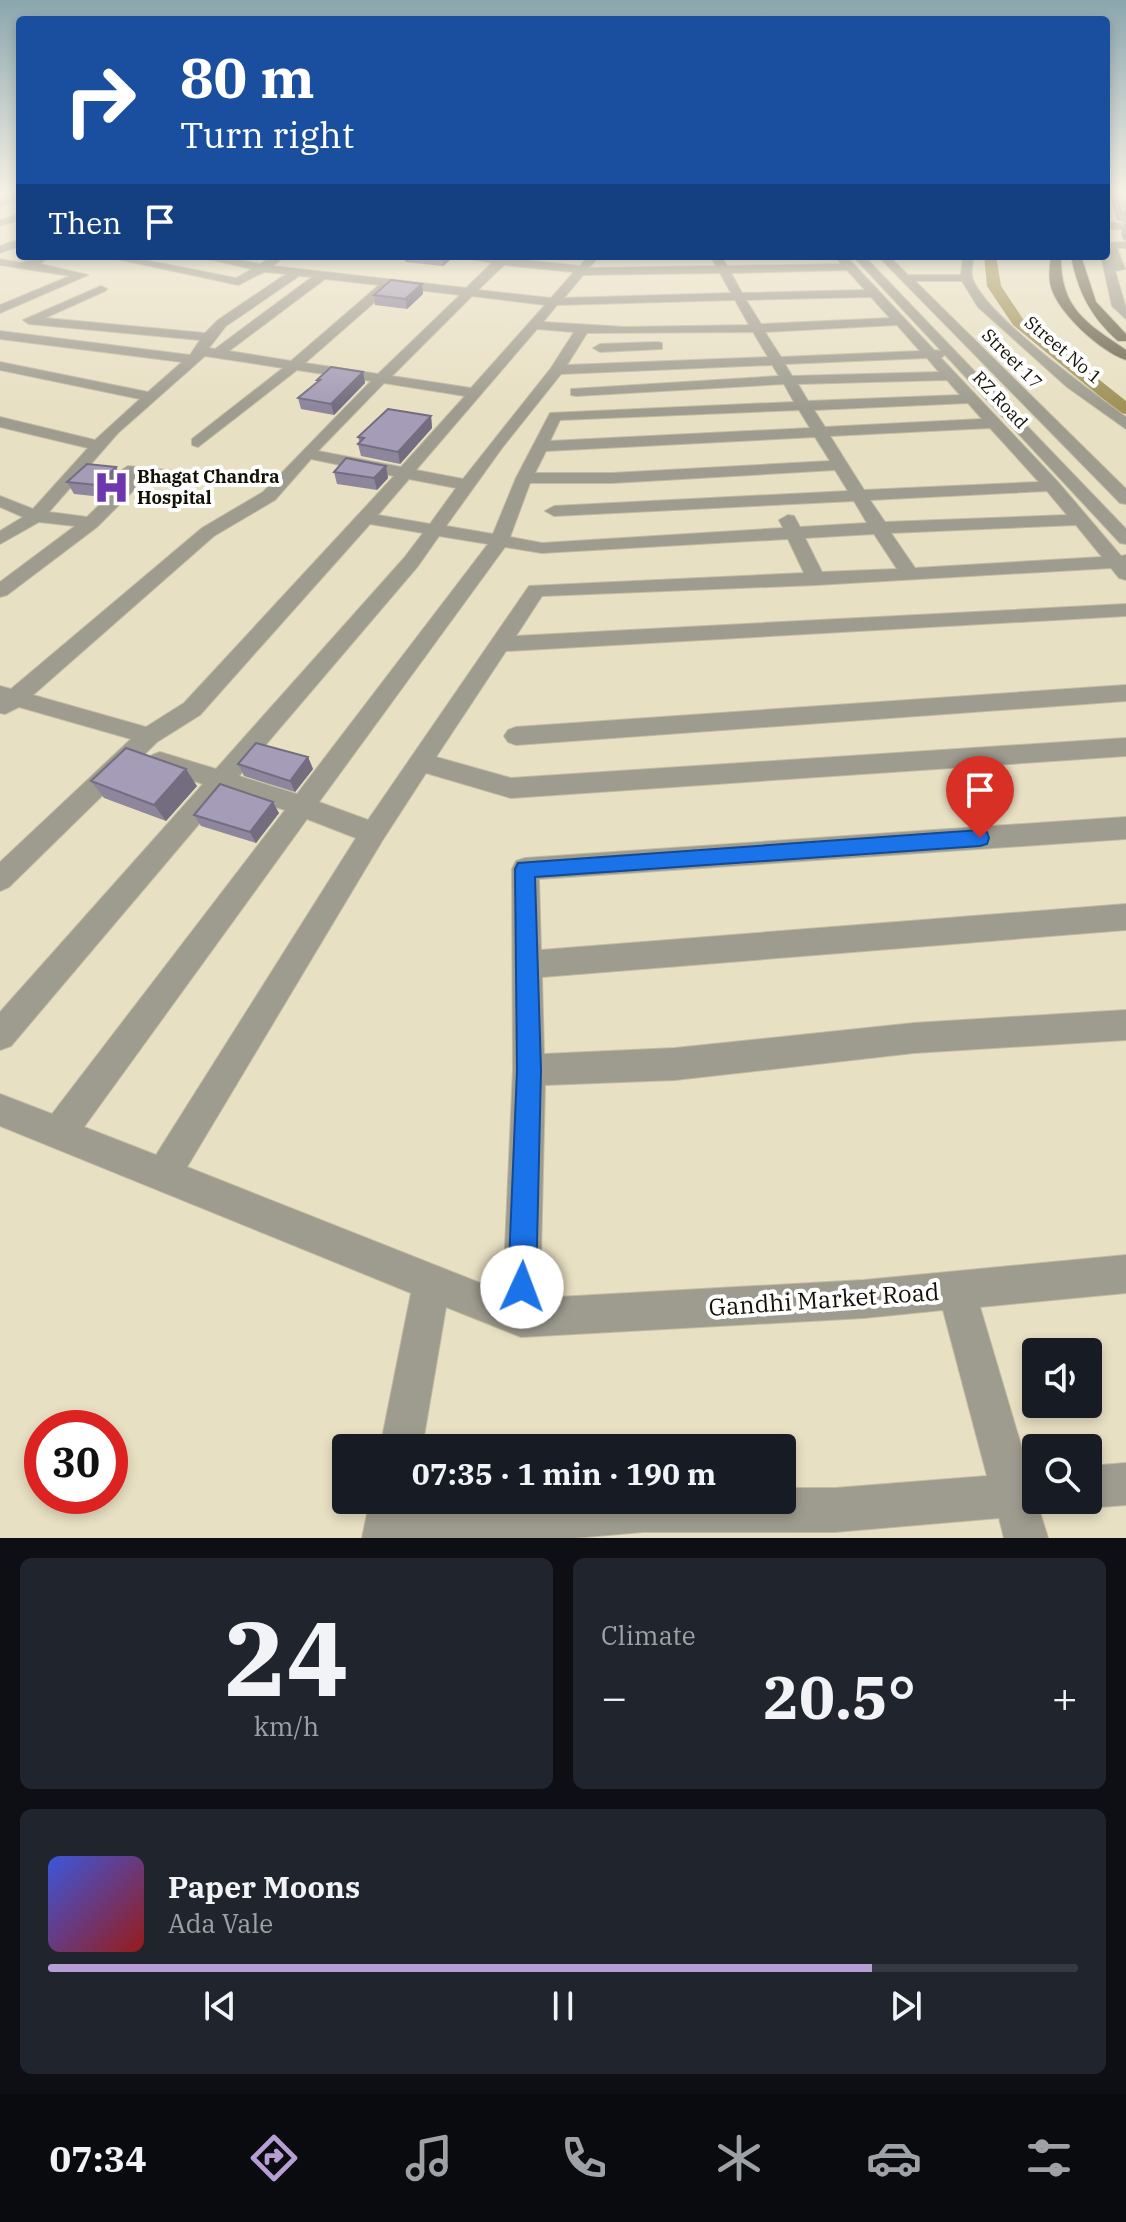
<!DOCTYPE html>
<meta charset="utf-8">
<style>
:root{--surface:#171b24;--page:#20242c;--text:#f1f3f6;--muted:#9ea1a6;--line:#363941;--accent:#b69ed5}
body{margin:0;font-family:"IBM Plex Serif",serif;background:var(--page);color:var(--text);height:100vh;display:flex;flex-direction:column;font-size:30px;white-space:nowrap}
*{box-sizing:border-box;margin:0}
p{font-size:26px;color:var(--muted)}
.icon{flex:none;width:44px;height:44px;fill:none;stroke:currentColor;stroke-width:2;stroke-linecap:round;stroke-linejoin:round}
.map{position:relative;height:1538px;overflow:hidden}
.drawer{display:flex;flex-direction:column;gap:20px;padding:20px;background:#0d0f14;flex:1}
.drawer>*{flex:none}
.hud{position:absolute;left:16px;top:16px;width:1094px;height:244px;border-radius:8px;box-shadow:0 4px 12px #0003;background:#1a4fa0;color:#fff;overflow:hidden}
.controls{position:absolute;left:1022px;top:1338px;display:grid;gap:16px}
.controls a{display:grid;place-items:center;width:80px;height:80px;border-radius:8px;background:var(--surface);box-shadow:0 4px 12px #0003;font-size:40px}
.speed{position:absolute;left:24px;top:1410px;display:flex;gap:16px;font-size:40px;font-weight:700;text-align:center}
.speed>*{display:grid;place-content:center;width:104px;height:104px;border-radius:50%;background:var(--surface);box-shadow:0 4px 12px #0003;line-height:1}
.speed .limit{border:12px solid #d22;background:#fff;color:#111}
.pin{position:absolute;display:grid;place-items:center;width:68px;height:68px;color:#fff;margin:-82px -34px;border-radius:50% 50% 50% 0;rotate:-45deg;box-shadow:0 0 8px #0007}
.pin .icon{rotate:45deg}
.me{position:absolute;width:88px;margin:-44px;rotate:2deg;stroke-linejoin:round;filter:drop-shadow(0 0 6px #0008)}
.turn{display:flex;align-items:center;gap:28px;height:168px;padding:0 32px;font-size:36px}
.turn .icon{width:104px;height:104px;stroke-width:2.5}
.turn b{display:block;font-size:56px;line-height:68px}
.then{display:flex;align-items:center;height:76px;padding:0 32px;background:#0003;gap:16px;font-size:30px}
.big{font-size:60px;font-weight:700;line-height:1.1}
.drawer .widget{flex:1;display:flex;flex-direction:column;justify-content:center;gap:12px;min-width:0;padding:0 28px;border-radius:12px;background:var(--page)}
.drawer .dial{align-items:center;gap:0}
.dial b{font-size:104px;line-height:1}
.song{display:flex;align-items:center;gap:24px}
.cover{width:96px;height:96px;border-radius:12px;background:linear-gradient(135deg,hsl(230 70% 55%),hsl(0 70% 35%))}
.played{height:8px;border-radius:4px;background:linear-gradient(90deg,var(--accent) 80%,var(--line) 80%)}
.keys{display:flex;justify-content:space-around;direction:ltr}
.heat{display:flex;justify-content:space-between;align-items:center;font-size:44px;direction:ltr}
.drawer .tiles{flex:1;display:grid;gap:20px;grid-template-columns:1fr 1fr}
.widget:last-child{grid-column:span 2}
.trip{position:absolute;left:332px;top:1434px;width:464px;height:80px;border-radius:8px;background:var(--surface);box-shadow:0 4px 12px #0003;font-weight:700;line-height:80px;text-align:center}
.dock{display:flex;height:128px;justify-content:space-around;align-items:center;background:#090b0e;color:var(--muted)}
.dock .icon{width:56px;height:56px}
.dock .active{color:var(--accent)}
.dock b{font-size:36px;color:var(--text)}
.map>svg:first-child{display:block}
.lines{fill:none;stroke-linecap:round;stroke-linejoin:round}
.canal{fill:#a09157;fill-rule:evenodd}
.minor-casing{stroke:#c2bba1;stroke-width:2}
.tertiary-casing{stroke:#c2bba1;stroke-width:2}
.primary-casing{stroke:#c2bba1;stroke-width:2}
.minor{fill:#9e9b8f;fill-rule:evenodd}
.tertiary{fill:#9e9b8f;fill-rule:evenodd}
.primary{fill:#68624c;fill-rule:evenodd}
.wall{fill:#8e869d}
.shaded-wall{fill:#746d80}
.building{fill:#a59cb7;stroke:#746d80;stroke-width:2}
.route{fill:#1a73e8;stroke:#114b97;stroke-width:2}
.labels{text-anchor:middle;stroke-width:8;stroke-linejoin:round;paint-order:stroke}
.far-street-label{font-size:18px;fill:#141107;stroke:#fff}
.far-poi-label{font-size:18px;font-weight:bold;fill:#141107;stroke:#fff;text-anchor:start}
.near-street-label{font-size:24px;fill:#141107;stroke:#fff}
</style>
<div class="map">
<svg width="1126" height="1538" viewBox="0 0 1126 1538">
<rect width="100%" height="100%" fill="#e8e0c3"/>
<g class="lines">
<path class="canal" d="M984,256h12l5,30 22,33 103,82v13l-6,-1 -107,-88 -26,-39z"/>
<defs>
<path id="minor" d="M1106,192h20v6l-20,-2z
M20,194v6l-20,7v-6z
M20,214v6l-20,6v-6z
M1106,222l20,2v6l-20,-2z
M20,239v7l-20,7v-7z
M1126,242v6h-9l8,21 -10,2 11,37v11l-14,-13 -11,-50 7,-3 -1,-10z
M103,256h21l112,22 16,-9 -57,-13h22l43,8 13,-8h12l-12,10 193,22 26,-25 -36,-7h31l93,10 8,-10h11l-10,12 127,-2 -5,-10h10l6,10 114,-2 -6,-8h11l88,94 10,1 2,3 -5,4 117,124 63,74 5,-1v25l-7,-2 -8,-10 -295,17 -274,11 -26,40 610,-32v12l-620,35 -70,106 75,21 615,-40v18l-615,42 -85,-25 -44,68 -195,326 316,125 10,-222 -1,-201 4,-8 9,-3 601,-41v22l-587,40 2,71 585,-46v26l-584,47 2,77 131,-6 239,-25 212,-13v30l-212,13 -239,27 -130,5 -5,213 324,-18 262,-25v38l-146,14 49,165h7v28h18l-3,8 -11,4 8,26h-44l-5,-20 -164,14h-192l-69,6h-212l8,-38h42l-1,10 106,-10h265v-12h53l152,-12 -44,-166 -79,8 -343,19 -75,-30 -24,141h-42l31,-155 -411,-167v-32l52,20 233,-304 -59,-18 -215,254 -11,4v-38l203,-228 -51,-17 -4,-6 4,-6 8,-3 56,17 188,-211 19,-25 -53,-9 -170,191 -43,27 -148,145 -9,4v-29l131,-123 -112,-32 -14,7 -5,-1v-27l11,3 191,-161 61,-36 108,-111 -74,-11 -99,77 -6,-2v-6l91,-71 -78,-12 -87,77 -69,79 38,5 42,-41 -9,-5 8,-5 87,9 8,5 -2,4 -75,-6 -49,49 -90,68 -7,2v-15l75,-56 -36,-4 -39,22v-13l23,-14 -23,-10v-11l33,13 55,-61 -88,-21v-10l95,23 45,-41 -140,-29v-8l148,30 34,-30 -182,-23v-8l190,24 10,-15 -171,-16 -6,-4 78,-34 6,3 -2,2 -60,27 160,15 13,-13 68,-46 -22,-2 -26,13zM504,265l69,7v1l-22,25 -73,-8zM847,270l18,20 -123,3 -11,-20zM720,273l11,20 -167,5 19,-23zM299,276l13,1 -97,72 -6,-1 17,-22zM325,279l54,6 -88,76 -62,-10zM392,287l68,8 -82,79 -73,-11zM472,296l73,9 -74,83 -79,-12zM871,297l19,21 -129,6 -15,-24zM735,300l14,25 -123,2 -83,-5 14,-17zM897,325l23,26 -139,6 -16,-25zM537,329l37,3 -23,36 -88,111 -47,-9zM753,332l15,25 -201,8 20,-32zM927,358l12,14 -147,4 -7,-12zM772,365l7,11 -208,13v6l5,1 208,-12 10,18 -244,11 -34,65 -23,56 -47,-8 56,-78 59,-74zM947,380l13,15 -152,6 -10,-17zM384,383l81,13 -64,71 -83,-16zM968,403l14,16 -157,8 -11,-17zM799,410l11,18 -260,13 10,-21zM990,428l49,54 -175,8 -34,-54zM815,437l15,24 -218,12h-77l11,-22zM311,459l83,17 -210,227 -38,24 -113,-32 181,-159 61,-36zM835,470l13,21 -294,15 -9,5 9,5 300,-15 13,22 -67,4 -6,-11 -6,-1 -9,5 4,8 -241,15 -32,-6 20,-54h82zM409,479l47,9 -26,36 -52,-9zM1047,491l20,24 -182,7 -15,-22zM1076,525l26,32 -187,11 -24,-35zM874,534l23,35 -75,3 -17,-34zM439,536l49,8 -191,250 -58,-18 179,-210zM788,539l16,34 -275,13 -161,234 -49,-18 186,-255 37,6zM307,819l49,19 -200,317 -72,-28z
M878,256h11l19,19h53l2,-19h10c0,8 -3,18 0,24 15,37 118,111 153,137v12l-59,-42 -89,-80 -16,-26h-47l211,208v15l-6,-1z
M40,257l5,3 -5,4 48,11 -88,38v-8l70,-29 -70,-11v-6l20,4z
M657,342l5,1v6l-62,3 -7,-4 7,-4z
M1126,685v16l-610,44 -8,-3 -4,-6 4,-6 8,-3z
M1126,1463v42l-38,3 -15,-6 15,-2v-34z"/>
<path id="tertiary" d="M853,256h11l262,273v15l-6,-1z"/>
<path id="primary" d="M1051,256h10c-1,52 25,67 65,94v10c-26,-9 -67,-46 -75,-73 -3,-10 -1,-21 0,-31z
M1071,256h10l15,46 30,32v7h-8c-27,-24 -40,-49 -47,-85z"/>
</defs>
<use href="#minor" class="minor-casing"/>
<use href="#tertiary" class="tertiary-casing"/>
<use href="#primary" class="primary-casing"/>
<use href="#minor" class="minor"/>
<use href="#tertiary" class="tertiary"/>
<use href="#primary" class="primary"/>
</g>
<path class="wall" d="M1115,192h11v31l-9,-3 -6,-20z
M1125,224h1v17l-3,-2 -2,-6z
M404,256h51l-12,10 -38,-4z
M422,284l1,10 -16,15 -32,-4 -1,-10z
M363,372l2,11 -31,32 -33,-6 -3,-11 20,-16 -1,-2z
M431,416l1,12 -32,36 -39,-8 -3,-12 2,-1 -2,-6z
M386,466l2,12 -11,12 -40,-6 -3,-12z
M116,467l6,11 -19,19 -29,-3 -7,-12z
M308,757l5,12 -18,23 -51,-16 -6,-12z
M91,781l106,5 -31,35 -62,-23z
M279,813l-23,30 -55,-17 -7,-11z"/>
<path class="shaded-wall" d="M445,256h10l-12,10 -1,-8z
M422,284l1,10 -16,15 -2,-10z
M363,372l2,11 -31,32 -3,-11z
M431,416l1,12 -32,36 -2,-12z
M386,466l2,12 -11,12 -3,-12z
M116,467l6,11 -19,19 -6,-12z
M308,757l5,12 -18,23 -5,-11z
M186,769l11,17 -31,35 -12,-16z
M273,802l6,11 -23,30 -6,-11z"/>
<path class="building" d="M1115,192h11v21l-5,-1z
M421,256h24l-3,2z
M391,280l31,4 -17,15 -31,-4z
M331,367l32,5 -32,32 -33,-6 22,-18h-3z
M388,409l43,7 -33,36 -40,-8 6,-6 -6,-1z
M346,458l40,8 -12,12 -40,-6z
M87,464l29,3 -19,18 -30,-3z
M256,743l52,14 -18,24 -52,-17z
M126,748l60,21 -32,36 -63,-24z
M220,784l53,18 -23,30 -56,-17z"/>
<linearGradient id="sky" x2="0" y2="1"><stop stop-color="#8ba6ae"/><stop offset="0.47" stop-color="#f5f1e4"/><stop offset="1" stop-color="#f5f1e4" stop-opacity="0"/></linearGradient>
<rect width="1126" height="408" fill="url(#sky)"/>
<path class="route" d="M980,830l7,2 2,6 -2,6 -7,2 -445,31 6,193 -5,217 -4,10 -10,4 -10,-4 -4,-10 9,-217 -2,-201 3,-6z"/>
<defs>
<symbol id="hospital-bare" viewBox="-9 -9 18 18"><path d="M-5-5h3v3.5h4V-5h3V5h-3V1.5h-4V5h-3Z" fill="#6f37ad" stroke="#fff" stroke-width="2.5" paint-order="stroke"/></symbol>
</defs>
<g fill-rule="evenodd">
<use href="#hospital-bare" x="86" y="462" width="51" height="51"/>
</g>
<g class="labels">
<g class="far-street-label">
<text transform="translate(1063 350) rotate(40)" y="6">Street No 1</text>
<text transform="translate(1012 359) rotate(45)" y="6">Street 17</text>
<text transform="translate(1000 400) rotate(47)" y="6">RZ Road</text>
</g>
<g class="far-poi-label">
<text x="137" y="483">Bhagat Chandra<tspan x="137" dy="21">Hospital</tspan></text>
</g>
<g class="near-street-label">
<text transform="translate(824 1300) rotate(-4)" y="8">Gandhi Market Road</text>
</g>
</g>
</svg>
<div class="controls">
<a><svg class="icon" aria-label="sound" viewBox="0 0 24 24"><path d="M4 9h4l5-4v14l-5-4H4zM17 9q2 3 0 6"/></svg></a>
<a><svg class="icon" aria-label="search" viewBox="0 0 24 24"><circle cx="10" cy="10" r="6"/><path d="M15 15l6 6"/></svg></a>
</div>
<div class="speed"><div class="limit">30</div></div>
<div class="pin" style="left:980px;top:838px;background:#d93025"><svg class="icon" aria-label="arrive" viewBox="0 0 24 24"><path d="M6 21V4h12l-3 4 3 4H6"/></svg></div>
<svg class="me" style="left:522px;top:1287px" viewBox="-20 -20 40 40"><circle r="19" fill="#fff"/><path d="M0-13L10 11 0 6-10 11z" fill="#1a73e8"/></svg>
<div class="trip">07:35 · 1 min · 190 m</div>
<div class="hud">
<div class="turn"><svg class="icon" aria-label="right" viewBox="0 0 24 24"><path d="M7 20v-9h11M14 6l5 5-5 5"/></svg><div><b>80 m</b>Turn right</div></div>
<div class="then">Then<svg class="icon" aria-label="arrive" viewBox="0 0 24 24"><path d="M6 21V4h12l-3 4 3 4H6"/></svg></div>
</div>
</div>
<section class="drawer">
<div class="tiles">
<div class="widget dial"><b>24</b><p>km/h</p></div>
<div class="widget"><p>Climate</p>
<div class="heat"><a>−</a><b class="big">20.5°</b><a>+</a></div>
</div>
<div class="widget">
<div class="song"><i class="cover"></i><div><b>Paper Moons</b><p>Ada Vale</p></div></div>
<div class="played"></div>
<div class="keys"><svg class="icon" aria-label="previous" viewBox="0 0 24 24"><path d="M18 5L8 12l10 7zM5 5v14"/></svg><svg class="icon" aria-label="pause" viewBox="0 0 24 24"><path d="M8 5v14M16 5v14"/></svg><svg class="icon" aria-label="next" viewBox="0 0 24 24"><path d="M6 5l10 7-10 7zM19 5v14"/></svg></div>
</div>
</div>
</section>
<nav class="dock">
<b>07:34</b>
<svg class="icon active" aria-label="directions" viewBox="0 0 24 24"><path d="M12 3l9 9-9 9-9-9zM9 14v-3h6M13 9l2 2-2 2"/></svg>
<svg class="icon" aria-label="music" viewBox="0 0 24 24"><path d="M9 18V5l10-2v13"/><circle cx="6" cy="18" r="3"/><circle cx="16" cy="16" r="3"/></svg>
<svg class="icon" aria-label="phone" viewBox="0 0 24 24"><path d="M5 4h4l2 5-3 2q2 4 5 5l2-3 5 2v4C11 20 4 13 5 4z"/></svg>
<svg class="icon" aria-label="climate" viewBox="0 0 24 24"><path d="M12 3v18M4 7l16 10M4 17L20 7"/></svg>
<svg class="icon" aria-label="car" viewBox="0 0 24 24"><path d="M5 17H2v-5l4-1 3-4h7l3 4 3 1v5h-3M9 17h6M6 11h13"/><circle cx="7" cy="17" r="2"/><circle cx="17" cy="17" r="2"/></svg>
<svg class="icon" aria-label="filters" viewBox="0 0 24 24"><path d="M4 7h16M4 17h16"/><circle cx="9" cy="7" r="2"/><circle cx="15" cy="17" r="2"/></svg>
</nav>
